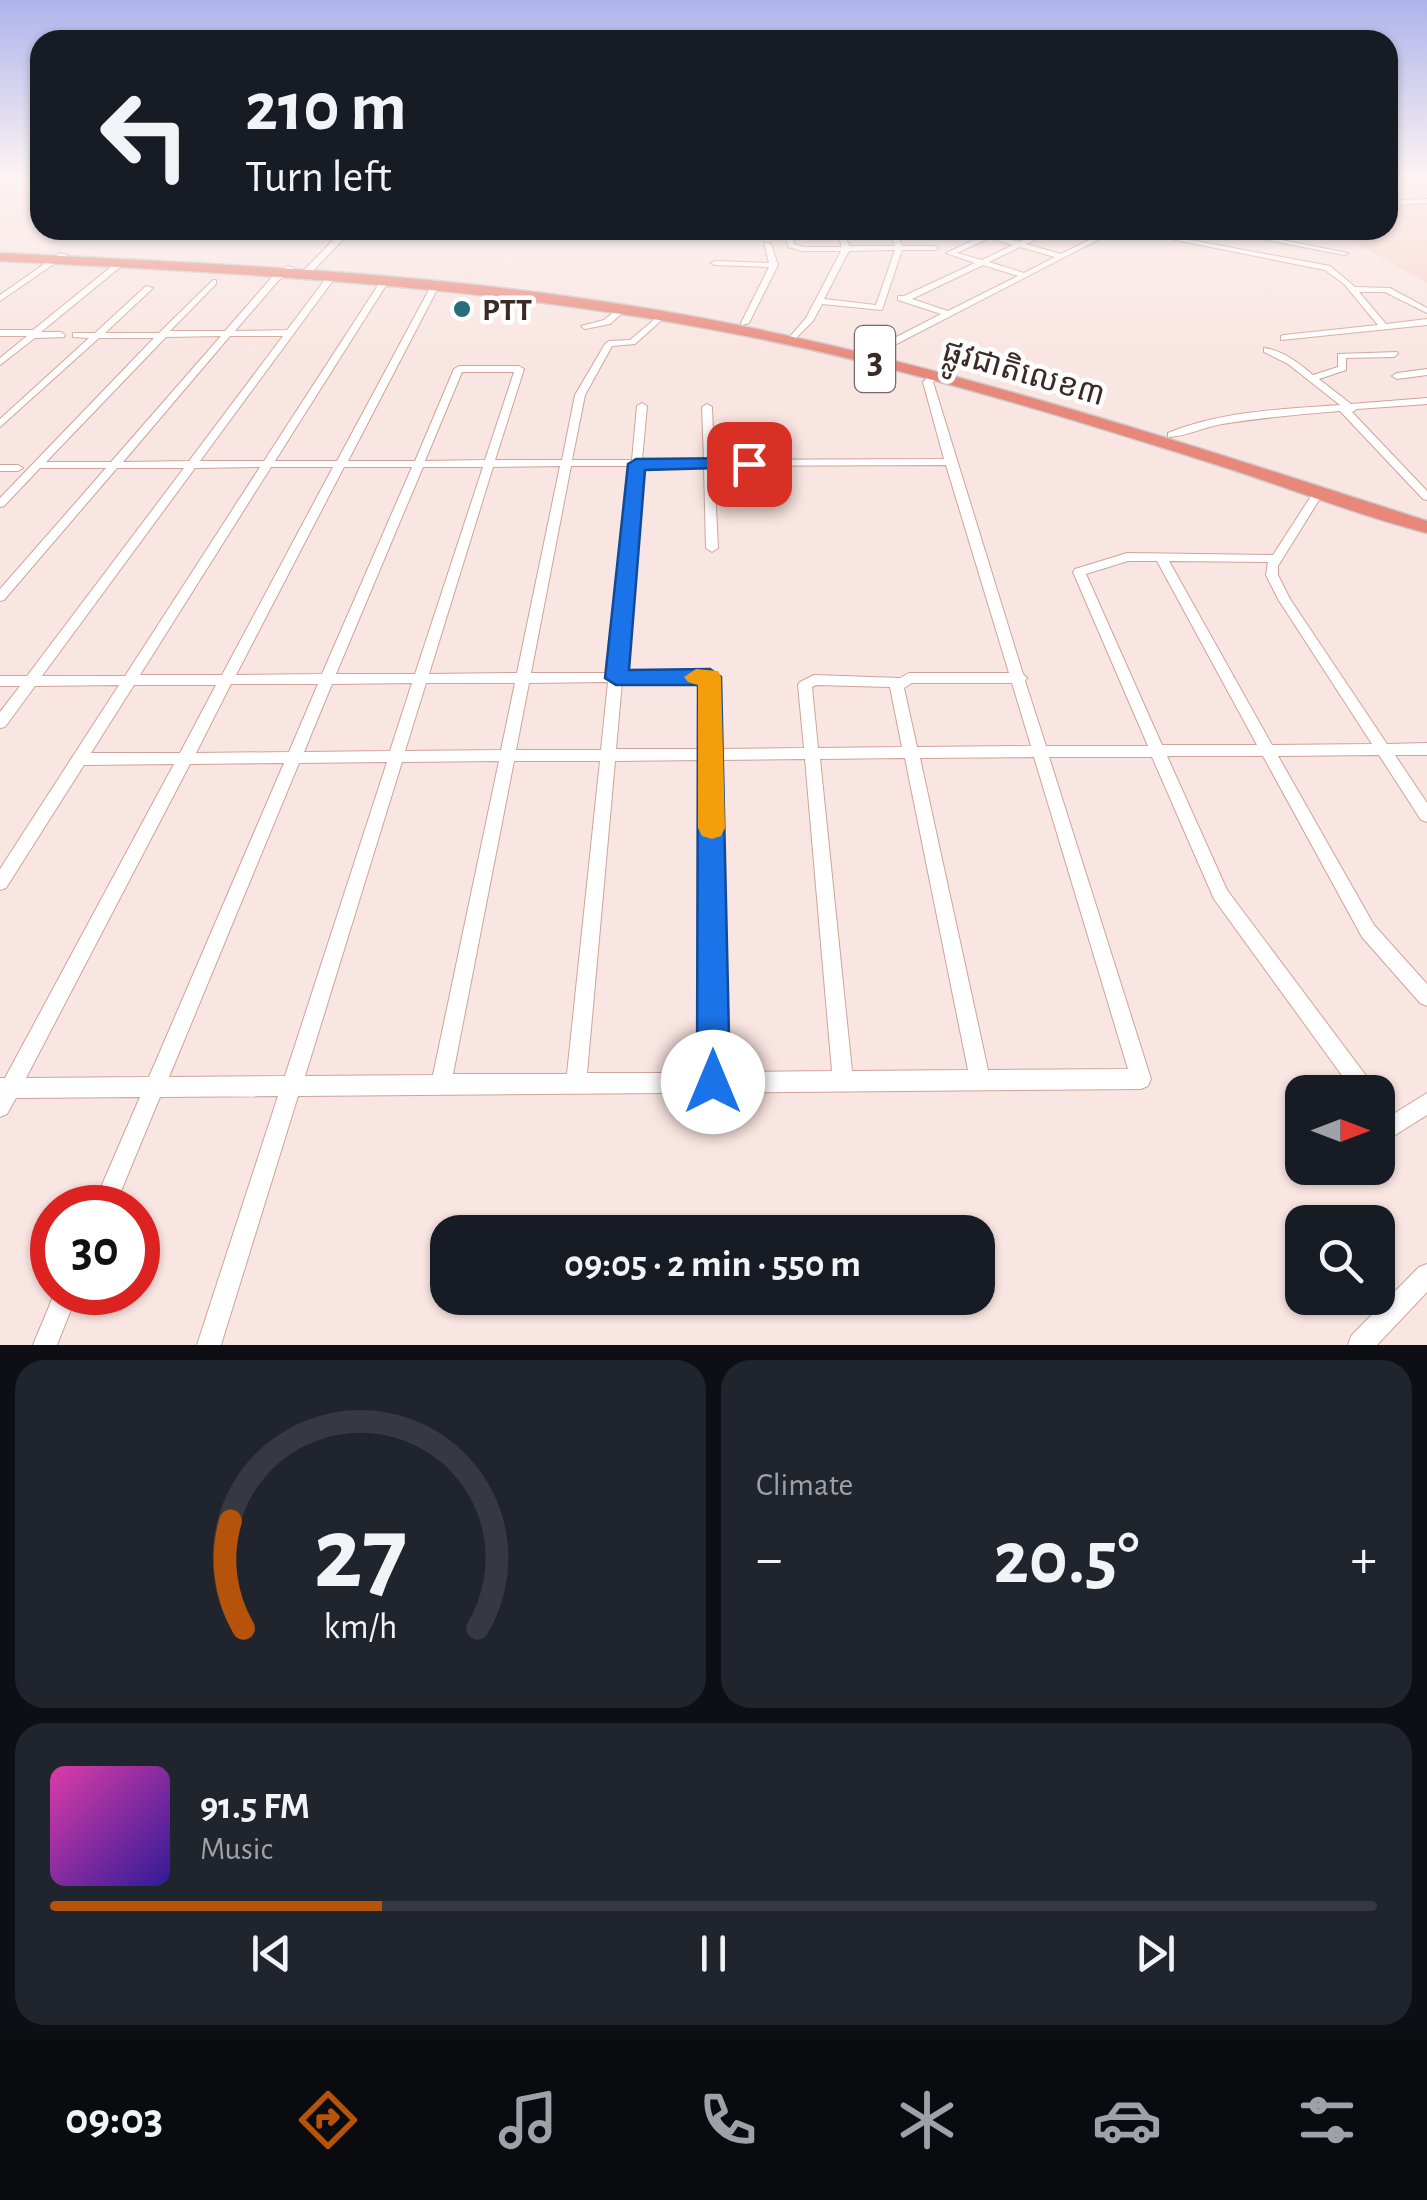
<!DOCTYPE html>
<meta charset="utf-8">
<style>
:root{--surface:#171b24;--page:#20242c;--text:#f1f3f6;--muted:#9ea1a6;--line:#363941;--accent:#b45309}
body{margin:0;font-family:"Alegreya Sans","Noto Sans Khmer",sans-serif;background:var(--page);color:var(--text);height:100vh;display:flex;flex-direction:column;font-size:38px;white-space:nowrap}
*{box-sizing:border-box;margin:0}
p{font-size:32px;color:var(--muted)}
.icon{flex:none;width:55px;height:55px;fill:none;stroke:currentColor;stroke-width:2;stroke-linecap:round;stroke-linejoin:round}
.map{position:relative;height:1345px;overflow:hidden}
.details{display:flex;flex-direction:column;gap:15px;padding:15px;background:#0d0f14;flex:1}
.details>*{flex:none}
.top-card{position:absolute;left:30px;top:30px;width:1368px;height:210px;border-radius:30px;box-shadow:0 2px 8px #0004;background:#171b24;color:var(--text);overflow:hidden}
.needle{width:65px;rotate:90deg}
.controls{position:absolute;left:1285px;top:1075px;display:grid;gap:20px}
.controls a{display:grid;place-items:center;width:110px;height:110px;border-radius:20px;background:var(--surface);box-shadow:0 2px 8px #0004;font-size:50px}
.speed{position:absolute;left:30px;top:1185px;display:flex;gap:20px;font-size:50px;font-weight:700;text-align:center}
.speed>*{display:grid;place-content:center;width:130px;height:130px;border-radius:50%;background:var(--surface);box-shadow:0 2px 8px #0004;line-height:1}
.speed .limit{border:15px solid #d22;background:#fff;color:#111}
.pin{position:absolute;display:grid;place-items:center;width:85px;height:85px;color:#fff;margin:-42px;border-radius:20px;box-shadow:0 5px 15px #0006}
.me{position:absolute;width:110px;margin:-55px;rotate:0deg;stroke-linejoin:round;filter:drop-shadow(0 0 8px #0008)}
.turn{display:flex;align-items:center;gap:35px;height:210px;padding:0 50px;font-size:45px}
.turn .icon{width:130px;height:130px;stroke-width:2.5}
.turn b{display:block;font-size:70px;line-height:85px}
.big{font-size:75px;font-weight:700;line-height:1.1}
.details .tile{flex:1;display:flex;flex-direction:column;justify-content:center;gap:15px;min-width:0;padding:0 35px;border-radius:30px;background:var(--page)}
.details .dial{align-items:center;gap:0}
.dial svg{height:260px;overflow:visible;fill:none;stroke:var(--line);stroke-width:7;stroke-linecap:round;text-anchor:middle}
.dial text{fill:var(--text);stroke:none}
.song{display:flex;align-items:center;gap:30px}
.cover{width:120px;height:120px;border-radius:15px;background:linear-gradient(135deg,hsl(320 70% 55%),hsl(250 70% 35%))}
.played{height:10px;border-radius:5px;background:linear-gradient(90deg,var(--accent) 25%,var(--line) 25%)}
.keys{display:flex;justify-content:space-around;direction:ltr}
.heat{display:flex;justify-content:space-between;align-items:center;font-size:55px;direction:ltr}
.details .tiles{flex:1;display:grid;gap:15px;grid-template-columns:1fr 1fr}
.tile:last-child{grid-column:span 2}
.trip{position:absolute;left:430px;top:1215px;width:565px;height:100px;border-radius:30px;background:var(--surface);box-shadow:0 2px 8px #0004;font-weight:700;line-height:100px;text-align:center}
.tabs{display:flex;height:160px;justify-content:space-around;align-items:center;background:#090b0e;color:var(--muted)}
.tabs .icon{width:70px;height:70px}
.tabs .selected{color:var(--accent)}
.tabs b{font-size:45px;color:var(--text)}
.map>svg:first-child{display:block}
.built{fill:#f8d6cf}
.lines{fill:none;stroke-linecap:round;stroke-linejoin:round}
.minor-casing{stroke:#d1a39a;stroke-width:2}
.tertiary-casing{stroke:#d1a39a;stroke-width:2}
.trunk-casing{stroke:#ccc8c7;stroke-width:3}
.minor{fill:#fff;fill-rule:evenodd}
.tertiary{fill:#fff;fill-rule:evenodd}
.trunk{fill:#e8887a;fill-rule:evenodd}
.route{fill:#1a73e8;stroke:#114b97;stroke-width:2.5}
.slow{fill:#f59e0b}
.poi-dot{fill:#276e7a;stroke:#fff;stroke-width:4}
.labels{text-anchor:middle;stroke-width:9;stroke-linejoin:round;paint-order:stroke}
.far-poi-label{font-size:32px;font-weight:bold;fill:#3c2a27;stroke:#fff;text-anchor:start}
.far-street-label{font-size:32px;fill:#3c2a27;stroke:#fff}
.shield{fill:#fff;stroke:#766a68;stroke-width:2.5}
.shield-label{font-size:38px;font-weight:bold;fill:#3c2a27}
</style>
<div class="map">
<svg width="1427" height="1345" viewBox="0 0 1427 1345">
<rect width="100%" height="100%" fill="#f9e5e1"/>
<path class="built" d="M1427,204v79l-96,-53h57v-24z"/>
<g class="lines">
<defs>
<path id="minor" d="M1427,199v4l-39,2v-4z
M785,230h6l3,14 10,3h38l-5,-17h6l6,16h46l-6,-16h6l7,16h33l4,2 -4,2h-33l-20,60 -60,-6 -9,17 -22,22 -4,-3 19,-22 35,-67h-38l-15,-4zM895,250l-19,55 -52,-6 25,-48z
M997,230h9l-10,6 23,6 26,-12h9l-28,14 35,10 48,-24h8l-238,123h-6v-4l68,-35 -43,-14v-4h6l71,-33 -29,-10 36,-17 1,-2zM989,238l24,7 -31,15 -25,-7zM1020,247l35,10 -31,16 -35,-11zM983,265l35,11 -70,35 -36,-12z
M1126,230h14l23,5 5,-5h6l-5,6 161,30 25,21 35,1 37,20v5l-42,-21h-26l27,32 41,-5v6l-146,15v-4l3,-1 94,-10 -34,-41 -19,-14z
M1216,230h14l118,23 -4,2z
M764,242l7,2 7,21 -29,58 -7,2 -1,-2 28,-56 -54,-2 -4,-2 4,-2 54,2z
M60,253l7,2 -67,46v-6z
M117,262l7,2 -83,68h20l4,3 -1,2 -29,1 -35,27v-7l27,-22h-27v-6h33z
M287,266l7,2 -16,13 -43,50 52,-1 43,-57 7,2 -137,186h64l118,-182 4,-2 4,2 -115,182h62l95,-177 4,-2 4,2 -92,177h67l39,-92 5,-3h60l5,3 -29,91h67l13,-65 30,-51 4,-3 21,-1 32,-27 4,2 -1,2 -30,27 -23,2 -27,49 -13,65h60l5,-54 5,-3 5,3 -5,54h62l-2,-53 5,-3 5,3 2,53 230,-1 -21,-77 9,-9h6l2,2 -7,7 90,292 4,4 -2,3 21,65h102l-75,-174 2,-3 52,-16 146,2 42,-65h8l1,2 -46,74v9l12,24 97,145 40,-1v12h-32l32,48v19l-6,-2 -42,-65 -101,1 96,169 53,59v22l-7,-3 -58,-66 -99,-181h-96l60,134 146,195 3,7h-22l-140,-193 -62,-142h-103l102,322 -3,7 -7,3 -843,7 -77,249h-24l81,-249 -118,1 -46,111h-22l48,-111 -124,1 -9,16 -7,3v-39h5l169,-314 -90,1 -78,123 -6,2v-21l119,-184 -84,1 -30,41 -5,1v-16l20,-26h-20v-10h27l157,-208h-67l-113,132 -4,1v-12l106,-121h-66l-36,38 -4,1v-9l154,-160h-55l-99,89v-8l89,-81 -16,-1v-4h22l51,-47 7,2 -48,45h54l54,-53h3v4l-46,47h55l47,-54zM221,336l-110,126h-65l120,-125zM230,336h53l-94,125 -66,1zM462,372h52l-29,88 -60,1zM946,465l63,208h-100l-9,5 -86,-3 -14,7 -2,3 6,63 -87,1 -1,-72 -2,-3 -91,-1 18,-207h63l2,82 6,4 6,-4 -4,-82zM560,466l-43,207 -88,1 64,-207zM571,466h60l-22,207h-78zM260,467l-135,209h-83l153,-208zM271,467h62l-111,208h-82zM344,467h68l-90,207 -86,1zM423,467h60l-68,207h-79zM1128,561h29l100,184h-95l-76,-171zM1169,561l99,1 -2,13 12,24 94,145 -100,1zM608,682l-7,68h-85l13,-67zM622,682h80v67h-86zM412,683l-22,68 -86,1 28,-68zM426,683h89l-14,67 -96,1zM912,683h100l19,63 -114,1 -13,-59zM231,684h87l-29,68 -93,1zM134,685h82l-36,68h-89zM816,685l74,2 12,60 -84,1 -6,-61zM1034,757l94,312 -140,1 -68,-312zM905,758l63,312 -116,1 -32,-312zM805,759l27,312 -109,1 -6,-312zM702,760l1,313h-116l28,-312zM499,761l-66,314 -128,1 97,-314zM514,761h86l-33,313h-114zM387,762l-102,314 -116,1 130,-314zM284,763l-135,314 -123,1 164,-314z
M621,306l7,2 -18,16 -25,5 -4,-3 23,-6z
M1264,348c18,2 35,15 49,27l25,-8v-13l59,-2 1,2 -4,3 -48,1v12l-27,9 32,25 76,-6v6l-70,5 -5,3 75,79v9l-4,-1 -83,-88c-39,3 -79,7 -118,13 -17,3 -39,13 -54,13v-4c53,-22 116,-24 172,-28l-52,-41 -24,-12z
M1427,369v6l-30,4 -5,-3 5,-3z
M0,465h18l5,3 -5,3h-18z
M1427,1093v22l-35,22c-18,-7 -14,-23 -14,-40l7,3 10,13z
M1427,1264v28l-50,53h-29l3,-9 68,-69z
M55,1292h23l-21,53h-24z"/>
<path id="tertiary" d="M343,230h9l-44,46h-6v-4z"/>
<path id="trunk" d="M0,253c221,11 444,20 662,58 261,45 513,129 765,210v12c-66,-17 -130,-42 -194,-63 -125,-40 -251,-79 -378,-110 -281,-69 -567,-85 -855,-99z"/>
</defs>
<use href="#minor" class="minor-casing"/>
<use href="#tertiary" class="tertiary-casing"/>
<use href="#trunk" class="trunk-casing"/>
<use href="#minor" class="minor"/>
<use href="#tertiary" class="tertiary"/>
<use href="#trunk" class="trunk"/>
</g>
<linearGradient id="sky" x2="0" y2="1"><stop stop-color="#aeb4eb"/><stop offset="0.48" stop-color="#fcf3f2"/><stop offset="1" stop-color="#fcf3f2" stop-opacity="0"/></linearGradient>
<rect width="1427" height="364" fill="url(#sky)"/>
<path class="route" d="M749,458l8,6 -2,3 -110,3 -16,200 81,-1 11,8 9,405 -5,12 -12,5 -11,-5 -5,-12 1,-397h-82l-11,-7 23,-214 8,-5z"/>
<path class="slow" d="M696,669l22,2 3,6 4,151 -4,8 -9,3 -10,-3 -4,-8v-143l-10,-3 -4,-5z"/>
<circle class="poi-dot" cx="462" cy="309" r="10"/>
<g class="labels">
<g class="far-poi-label">
<text x="482" y="320">PTT</text>
</g>
<g class="far-street-label">
<text transform="translate(1024 372) rotate(16)" y="11">ផ្លូវជាតិលេខ៣</text>
</g>
<rect class="shield" x="855" y="326" width="40" height="66" rx="8"/>
<g class="shield-label">
<text x="875" y="372">3</text>
</g>
</g>
</svg>
<div class="controls">
<a><svg class="needle" viewBox="-14 -14 28 28"><path d="M0-13l5 13h-10z" fill="#e53935"/><path d="M0 13l5-13h-10z" fill="#9ea1a6"/></svg></a>
<a><svg class="icon" aria-label="search" viewBox="0 0 24 24"><circle cx="10" cy="10" r="6"/><path d="M15 15l6 6"/></svg></a>
</div>
<div class="speed"><div class="limit">30</div></div>
<div class="pin" style="left:749px;top:464px;background:#d93025"><svg class="icon" aria-label="arrive" viewBox="0 0 24 24"><path d="M6 21V4h12l-3 4 3 4H6"/></svg></div>
<svg class="me" style="left:713px;top:1082px" viewBox="-20 -20 40 40"><circle r="19" fill="#fff"/><path d="M0-13L10 11 0 6-10 11z" fill="#1a73e8"/></svg>
<div class="trip">09:05 · 2 min · 550 m</div>
<div class="top-card">
<div class="turn"><svg class="icon" aria-label="left" viewBox="0 0 24 24"><path d="M17 20v-9H6M10 6l-5 5 5 5"/></svg><div><b>210 m</b>Turn left</div></div>
</div>
</div>
<section class="details">
<div class="tiles">
<div class="tile dial"><svg viewBox="0 0 100 80">
<path d="M14 69A42 42 0 1 1 86 69"/>
<path d="M14 69A42 42 0 0 1 10 36" stroke="#b45309"/>
<text x="50" y="56" font-size="32" font-weight="700">27</text>
<text x="50" y="72" font-size="11">km/h</text>
</svg></div>
<div class="tile"><p>Climate</p>
<div class="heat"><a>−</a><b class="big">20.5°</b><a>+</a></div>
</div>
<div class="tile">
<div class="song"><i class="cover"></i><div><b>91.5 FM</b><p>Music</p></div></div>
<div class="played"></div>
<div class="keys"><svg class="icon" aria-label="previous" viewBox="0 0 24 24"><path d="M18 5L8 12l10 7zM5 5v14"/></svg><svg class="icon" aria-label="pause" viewBox="0 0 24 24"><path d="M8 5v14M16 5v14"/></svg><svg class="icon" aria-label="next" viewBox="0 0 24 24"><path d="M6 5l10 7-10 7zM19 5v14"/></svg></div>
</div>
</div>
</section>
<nav class="tabs">
<b>09:03</b>
<svg class="icon selected" aria-label="directions" viewBox="0 0 24 24"><path d="M12 3l9 9-9 9-9-9zM9 14v-3h6M13 9l2 2-2 2"/></svg>
<svg class="icon" aria-label="music" viewBox="0 0 24 24"><path d="M9 18V5l10-2v13"/><circle cx="6" cy="18" r="3"/><circle cx="16" cy="16" r="3"/></svg>
<svg class="icon" aria-label="phone" viewBox="0 0 24 24"><path d="M5 4h4l2 5-3 2q2 4 5 5l2-3 5 2v4C11 20 4 13 5 4z"/></svg>
<svg class="icon" aria-label="climate" viewBox="0 0 24 24"><path d="M12 3v18M4 7l16 10M4 17L20 7"/></svg>
<svg class="icon" aria-label="car" viewBox="0 0 24 24"><path d="M5 17H2v-5l4-1 3-4h7l3 4 3 1v5h-3M9 17h6M6 11h13"/><circle cx="7" cy="17" r="2"/><circle cx="17" cy="17" r="2"/></svg>
<svg class="icon" aria-label="filters" viewBox="0 0 24 24"><path d="M4 7h16M4 17h16"/><circle cx="9" cy="7" r="2"/><circle cx="15" cy="17" r="2"/></svg>
</nav>
